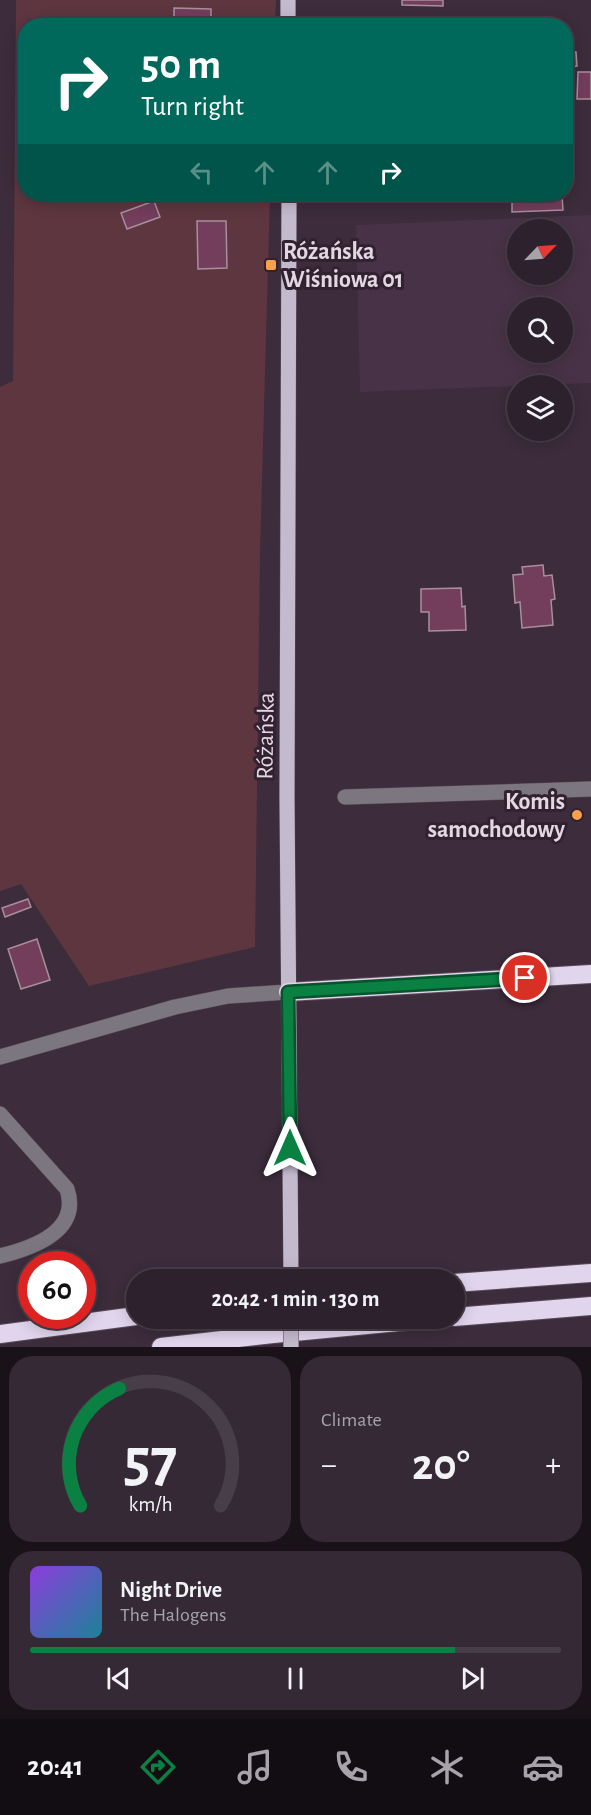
<!DOCTYPE html>
<meta charset="utf-8">
<style>
:root{--surface:#2d212d;--page:#352935;--text:#f1f3f6;--muted:#a7a3aa;--line:#483e49;--accent:#0b8043}
body{margin:0;font-family:"Alegreya Sans",sans-serif;background:var(--page);color:var(--text);height:100vh;display:flex;flex-direction:column;font-size:22px;white-space:nowrap}
*{box-sizing:border-box;margin:0}
p{font-size:20px;color:var(--muted)}
.icon{flex:none;width:33px;height:33px;fill:none;stroke:currentColor;stroke-width:2;stroke-linecap:round;stroke-linejoin:round}
.map{position:relative;height:1347px;overflow:hidden}
.sheet{display:flex;flex-direction:column;gap:9px;padding:9px;background:#191219;flex:1}
.sheet>*{flex:none}
.banner{position:absolute;left:18px;top:18px;width:555px;height:183px;border-radius:24px;box-shadow:0 3px 15px #0003,0 0 0 2px var(--line);background:#00695c;color:#fff;overflow:hidden}
.needle{width:39px;rotate:65deg}
.fabs{position:absolute;left:507px;top:219px;display:grid;gap:12px}
.fabs a{display:grid;place-items:center;width:66px;height:66px;border-radius:50%;background:var(--surface);box-shadow:0 3px 15px #0003,0 0 0 2px var(--line);font-size:30px}
.speed{position:absolute;left:18px;top:1251px;display:flex;gap:12px;font-size:30px;font-weight:700;text-align:center}
.speed>*{display:grid;place-content:center;width:78px;height:78px;border-radius:50%;background:var(--surface);box-shadow:0 3px 15px #0003,0 0 0 2px var(--line);line-height:1}
.speed .limit{border:9px solid #d22;background:#fff;color:#111}
.pin{position:absolute;display:grid;place-items:center;width:51px;height:51px;color:#fff;margin:-26px;border:3px solid #fff;border-radius:50%;box-shadow:0 2px 6px #0007}
.me{position:absolute;width:66px;margin:-33px;rotate:0deg;stroke-linejoin:round;filter:drop-shadow(0 0 4px #0008)}
.turn{display:flex;align-items:center;gap:21px;height:126px;padding:0 24px;font-size:27px}
.turn .icon{width:78px;height:78px;stroke-width:2.5}
.turn b{display:block;font-size:42px;line-height:51px}
.lanes{display:flex;align-items:center;height:57px;padding:0 24px;background:#0003;justify-content:center;gap:30px;direction:ltr}
.lanes .off{opacity:.35}
.big{font-size:45px;font-weight:700;line-height:1.1}
.sheet .card{flex:1;display:flex;flex-direction:column;justify-content:center;gap:9px;min-width:0;padding:0 21px;border-radius:24px;background:var(--page)}
.sheet .dial{align-items:center;gap:0}
.dial svg{height:156px;overflow:visible;fill:none;stroke:var(--line);stroke-width:7;stroke-linecap:round;text-anchor:middle}
.dial text{fill:var(--text);stroke:none}
.song{display:flex;align-items:center;gap:18px}
.cover{width:72px;height:72px;border-radius:9px;background:linear-gradient(135deg,hsl(270 70% 55%),hsl(190 70% 35%))}
.played{height:6px;border-radius:3px;background:linear-gradient(90deg,var(--accent) 80%,var(--line) 80%)}
.keys{display:flex;justify-content:space-around;direction:ltr}
.heat{display:flex;justify-content:space-between;align-items:center;font-size:33px;direction:ltr}
.sheet .tiles{flex:1;display:grid;gap:9px;grid-template-columns:1fr 1fr}
.card:last-child{grid-column:span 2}
.trip{position:absolute;left:126px;top:1269px;width:339px;height:60px;border-radius:30px;background:var(--surface);box-shadow:0 3px 15px #0003,0 0 0 2px var(--line);font-weight:700;line-height:60px;text-align:center}
.tab-bar{display:flex;height:96px;justify-content:space-around;align-items:center;background:#120d12;color:var(--muted)}
.tab-bar .icon{width:42px;height:42px}
.tab-bar .on{color:var(--accent)}
.tab-bar b{font-size:27px;color:var(--text)}
.map>svg:first-child{display:block}
.built{fill:#483247;fill-rule:evenodd}
.green{fill:#5e363f}
.building{fill:#733d5c;stroke:#a98f9d;stroke-width:1.5}
.lines{fill:none;stroke-linecap:round;stroke-linejoin:round}
.minor-casing{stroke:#5a4b5a;stroke-width:16}
.major-casing{stroke:#5a4b5a;stroke-width:16}
.highway-casing{stroke:#5a4b5a;stroke-width:20}
.minor{stroke:#7b7680;stroke-width:15}
.major{stroke:#c4bace;stroke-width:15}
.highway{stroke:#e1d5ed;stroke-width:18}
.major-bridge-casing{stroke:#5a4b5a;stroke-width:16;stroke-linecap:butt}
.major-bridge{stroke:#c4bace;stroke-width:15}
.route-casing{stroke:#07532c;stroke-width:15}
.route{stroke:#0b8043;stroke-width:10}
.poi-dot{fill:#f9a04d;stroke:#322231;stroke-width:2}
.labels{text-anchor:middle;stroke-width:6;stroke-linejoin:round;paint-order:stroke}
.poi-label{font-size:24px;font-weight:bold;fill:#e2d7e2;stroke:#322231;text-anchor:start}
.street-label{font-size:24px;fill:#e2d7e2;stroke:#322231}
</style>
<div class="map">
<svg width="591" height="1347" viewBox="0 0 591 1347">
<rect width="100%" height="100%" fill="#3c2c3c"/>
<path class="built" d="M591,215v168l-231,9 -4,-167zM518,230h44v44h-44zM518,308h44v44h-44z"/>
<path class="green" d="M16,0h260l-1,25 -249,1v168h244l-10,358 -5,395 -166,39 -68,-102 -21,7v-504l13,-6z"/>
<path class="building" d="M402,0h41v6l-41,-1z
M174,8l37,1v17h-37z
M576,52l1,14 -11,1v-14z
M578,72h13v27h-14z
M569,95l1,12 -4,1v-12z
M458,194h31l1,3h-8v5h-24z
M562,195l1,15 -51,2v-16z
M154,201l6,16 -33,12 -6,-16z
M197,221h29l1,47 -29,1z
M543,565l1,11 8,-1 3,24 -4,1 2,25 -31,3 -2,-26 -5,1 -2,-28 10,-1 -1,-7z
M461,588l1,19 3,-1 1,24 -37,1v-19h-8v-23z
M28,899l3,8 -26,10 -3,-9z
M37,939l13,41 -29,9 -13,-40z"/>
<g class="lines">
<defs>
<path id="minor" d="M345,797l246,-8
M0,1057l175,-50 53,-11 60,-4
M0,1114l67,75c14,42 -34,59 -67,67"/>
<path id="major" d="M288,0v26
M289,194l-2,603 4,483"/>
<path id="highway" d="M288,992l303,-18
M454,1283l137,-10
M454,1317l137,-11
M0,1334l136,-18
M161,1347l112,-13 167,-16"/>
</defs>
<use href="#minor" class="minor-casing"/>
<use href="#major" class="major-casing"/>
<use href="#highway" class="highway-casing"/>
<use href="#minor" class="minor"/>
<use href="#major" class="major"/>
<use href="#highway" class="highway"/>
<defs>
<path id="major-bridge" d="M291,1318v29"/>
</defs>
<use href="#major-bridge" class="major-bridge-casing"/>
<use href="#major-bridge" class="major-bridge"/>
</g>
<g class="lines">
<defs>
<path id="route" d="M290,1148l-2,-156 237,-14"/>
</defs>
<use href="#route" class="route-casing"/>
<use href="#route" class="route"/>
</g>
<g class="poi-dot">
<rect x="265" y="259" width="12" height="12" rx="3"/>
<circle cx="577" cy="815" r="6"/>
</g>
<g class="labels">
<g class="poi-label">
<text x="283" y="259">Różańska<tspan x="283" dy="28">Wiśniowa 01</tspan></text>
<text x="565" y="809" text-anchor="end">Komis<tspan x="565" dy="28">samochodowy</tspan></text>
</g>
<g class="street-label">
<text transform="translate(265 736) rotate(-89)" y="8">Różańska</text>
</g>
</g>
</svg>
<div class="fabs">
<a><svg class="needle" viewBox="-14 -14 28 28"><path d="M0-13l5 13h-10z" fill="#e53935"/><path d="M0 13l5-13h-10z" fill="#a7a3aa"/></svg></a>
<a><svg class="icon" aria-label="search" viewBox="0 0 24 24"><circle cx="10" cy="10" r="6"/><path d="M15 15l6 6"/></svg></a>
<a><svg class="icon" aria-label="layers" viewBox="0 0 24 24"><path d="M12 4l9 5-9 5-9-5zM3 14l9 5 9-5"/></svg></a>
</div>
<div class="speed"><div class="limit">60</div></div>
<div class="pin" style="left:525px;top:978px;background:#d93025"><svg class="icon" aria-label="arrive" viewBox="0 0 24 24"><path d="M6 21V4h12l-3 4 3 4H6"/></svg></div>
<svg class="me" style="left:290px;top:1148px" viewBox="-20 -20 40 40"><path d="M0-17L14 15 0 8-14 15z" fill="#0b8043" stroke="#fff" stroke-width="4"/></svg>
<div class="trip">20:42 · 1 min · 130 m</div>
<div class="banner">
<div class="turn"><svg class="icon" aria-label="right" viewBox="0 0 24 24"><path d="M7 20v-9h11M14 6l5 5-5 5"/></svg><div><b>50 m</b>Turn right</div></div>
<div class="lanes"><svg class="icon off" aria-label="left" viewBox="0 0 24 24"><path d="M17 20v-9H6M10 6l-5 5 5 5"/></svg><svg class="icon off" aria-label="ahead" viewBox="0 0 24 24"><path d="M12 20V5M6 11l6-6 6 6"/></svg><svg class="icon off" aria-label="ahead" viewBox="0 0 24 24"><path d="M12 20V5M6 11l6-6 6 6"/></svg><svg class="icon" aria-label="right" viewBox="0 0 24 24"><path d="M7 20v-9h11M14 6l5 5-5 5"/></svg></div>
</div>
</div>
<section class="sheet">
<div class="tiles">
<div class="card dial"><svg viewBox="0 0 100 80">
<path d="M14 69A42 42 0 1 1 86 69"/>
<path d="M14 69A42 42 0 0 1 34 9" stroke="#0b8043"/>
<text x="50" y="56" font-size="32" font-weight="700">57</text>
<text x="50" y="72" font-size="11">km/h</text>
</svg></div>
<div class="card"><p>Climate</p>
<div class="heat"><a>−</a><b class="big">20°</b><a>+</a></div>
</div>
<div class="card">
<div class="song"><i class="cover"></i><div><b>Night Drive</b><p>The Halogens</p></div></div>
<div class="played"></div>
<div class="keys"><svg class="icon" aria-label="previous" viewBox="0 0 24 24"><path d="M18 5L8 12l10 7zM5 5v14"/></svg><svg class="icon" aria-label="pause" viewBox="0 0 24 24"><path d="M8 5v14M16 5v14"/></svg><svg class="icon" aria-label="next" viewBox="0 0 24 24"><path d="M6 5l10 7-10 7zM19 5v14"/></svg></div>
</div>
</div>
</section>
<nav class="tab-bar">
<b>20:41</b>
<svg class="icon on" aria-label="directions" viewBox="0 0 24 24"><path d="M12 3l9 9-9 9-9-9zM9 14v-3h6M13 9l2 2-2 2"/></svg>
<svg class="icon" aria-label="music" viewBox="0 0 24 24"><path d="M9 18V5l10-2v13"/><circle cx="6" cy="18" r="3"/><circle cx="16" cy="16" r="3"/></svg>
<svg class="icon" aria-label="phone" viewBox="0 0 24 24"><path d="M5 4h4l2 5-3 2q2 4 5 5l2-3 5 2v4C11 20 4 13 5 4z"/></svg>
<svg class="icon" aria-label="climate" viewBox="0 0 24 24"><path d="M12 3v18M4 7l16 10M4 17L20 7"/></svg>
<svg class="icon" aria-label="car" viewBox="0 0 24 24"><path d="M5 17H2v-5l4-1 3-4h7l3 4 3 1v5h-3M9 17h6M6 11h13"/><circle cx="7" cy="17" r="2"/><circle cx="17" cy="17" r="2"/></svg>
</nav>
